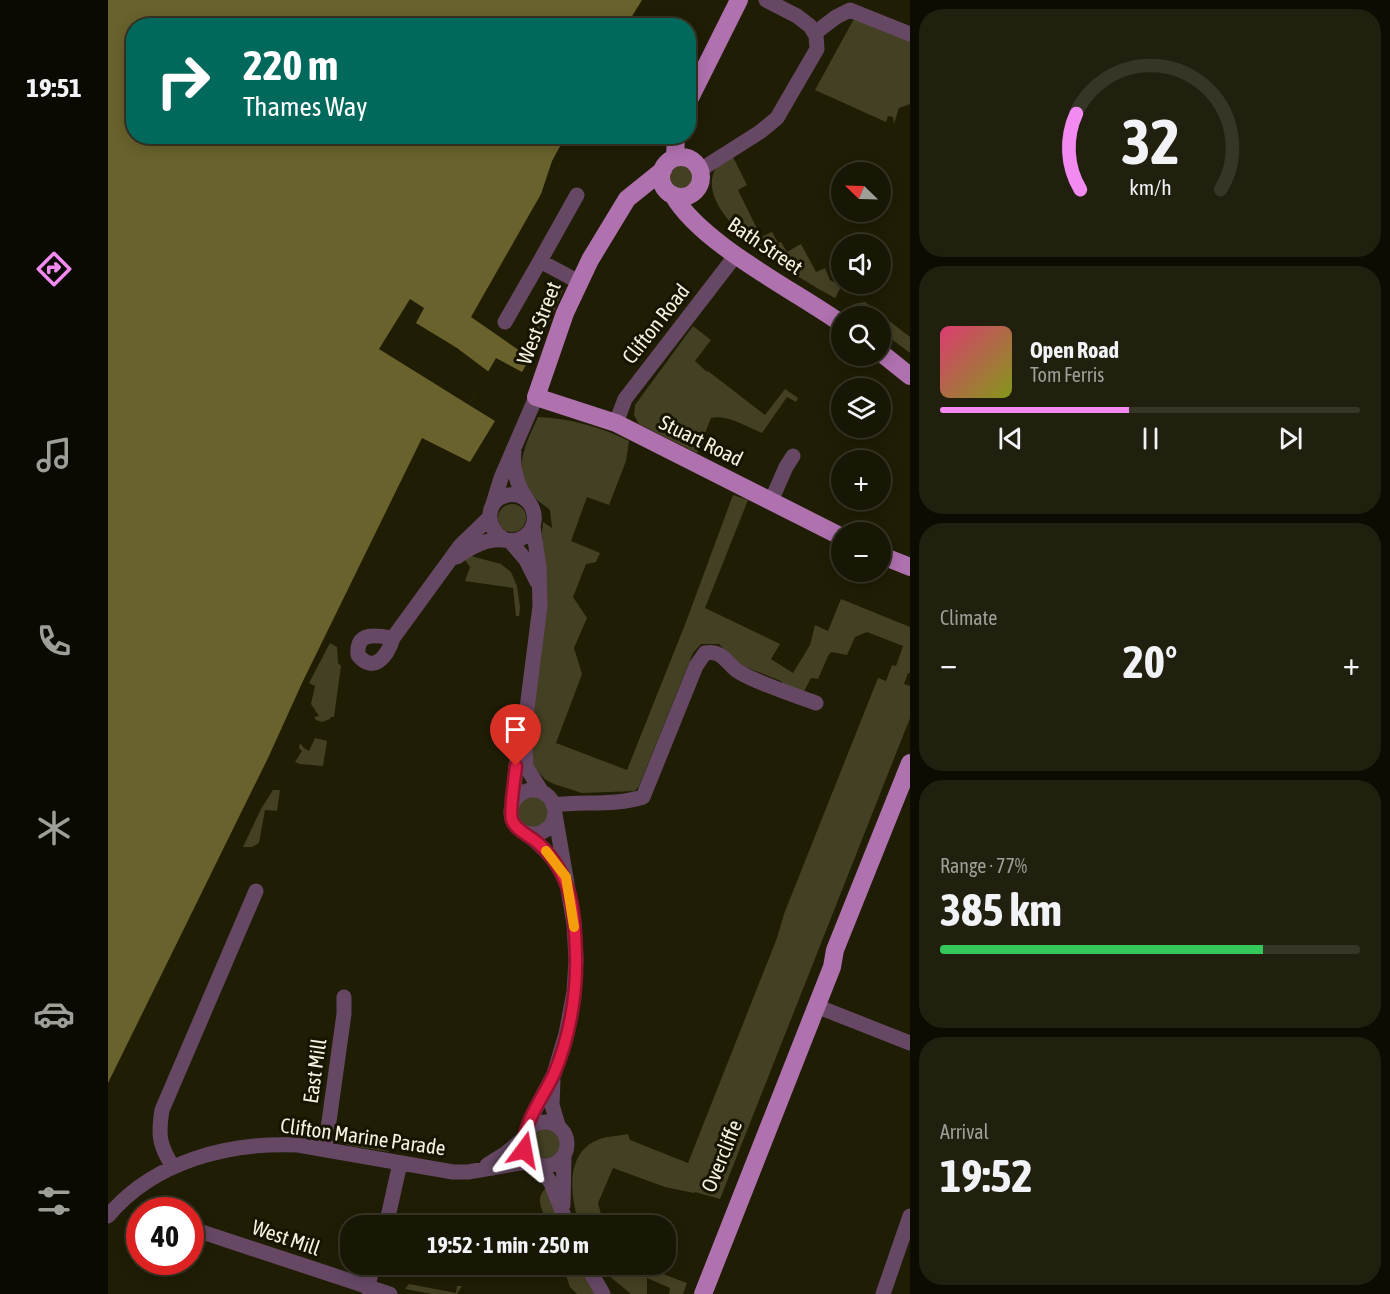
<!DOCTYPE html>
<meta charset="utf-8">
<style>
:root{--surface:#181604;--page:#211f0e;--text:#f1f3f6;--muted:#9f9f9a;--line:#363526;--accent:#f38af1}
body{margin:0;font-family:"Asap Condensed",sans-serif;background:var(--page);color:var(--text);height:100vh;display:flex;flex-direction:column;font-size:22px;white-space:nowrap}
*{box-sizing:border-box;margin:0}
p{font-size:20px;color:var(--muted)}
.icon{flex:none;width:33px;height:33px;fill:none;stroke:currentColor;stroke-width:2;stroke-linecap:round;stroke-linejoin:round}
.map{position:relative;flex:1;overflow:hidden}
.panel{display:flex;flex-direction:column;gap:9px;padding:9px;background:#0d0c02;width:480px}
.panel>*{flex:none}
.top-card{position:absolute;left:18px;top:18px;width:570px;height:126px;border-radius:24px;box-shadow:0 3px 15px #0003,0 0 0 2px var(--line);background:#00695c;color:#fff;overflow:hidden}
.needle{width:39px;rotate:293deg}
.controls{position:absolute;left:723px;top:162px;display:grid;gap:12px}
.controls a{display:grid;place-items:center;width:60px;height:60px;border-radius:50%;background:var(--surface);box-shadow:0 3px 15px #0003,0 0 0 2px var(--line);font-size:30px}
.speed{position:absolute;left:18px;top:1197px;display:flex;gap:12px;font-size:30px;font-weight:700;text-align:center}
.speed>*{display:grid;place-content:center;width:78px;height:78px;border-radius:50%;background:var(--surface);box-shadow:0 3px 15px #0003,0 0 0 2px var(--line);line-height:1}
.speed .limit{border:9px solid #d22;background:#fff;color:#111}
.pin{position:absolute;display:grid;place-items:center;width:51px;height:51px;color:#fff;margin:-62px -26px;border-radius:50% 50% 50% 0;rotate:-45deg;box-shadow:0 0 6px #0007}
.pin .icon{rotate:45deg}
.me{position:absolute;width:66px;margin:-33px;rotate:13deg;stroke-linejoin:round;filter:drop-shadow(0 0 4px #0008)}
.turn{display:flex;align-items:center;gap:21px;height:126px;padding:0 18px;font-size:27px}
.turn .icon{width:78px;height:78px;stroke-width:2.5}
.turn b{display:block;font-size:42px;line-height:51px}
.big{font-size:45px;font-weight:700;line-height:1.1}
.panel .widget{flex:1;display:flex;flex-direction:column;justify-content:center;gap:9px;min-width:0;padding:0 21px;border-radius:24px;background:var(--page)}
.panel .dial{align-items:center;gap:0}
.dial svg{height:156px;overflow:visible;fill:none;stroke:var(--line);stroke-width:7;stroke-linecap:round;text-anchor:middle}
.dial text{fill:var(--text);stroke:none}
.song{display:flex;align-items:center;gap:18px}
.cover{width:72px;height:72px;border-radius:9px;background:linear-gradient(135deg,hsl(340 70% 55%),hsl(70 70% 35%))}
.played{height:6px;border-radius:3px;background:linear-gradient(90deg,var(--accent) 45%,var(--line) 45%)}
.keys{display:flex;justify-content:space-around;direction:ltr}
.heat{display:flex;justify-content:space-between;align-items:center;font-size:33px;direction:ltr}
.charge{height:9px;border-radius:4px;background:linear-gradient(90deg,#34c759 77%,var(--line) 0)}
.trip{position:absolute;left:232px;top:1215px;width:336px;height:60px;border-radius:24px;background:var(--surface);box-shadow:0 3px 15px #0003,0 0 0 2px var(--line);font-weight:700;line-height:60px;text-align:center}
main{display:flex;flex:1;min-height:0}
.tabs{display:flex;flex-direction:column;width:108px;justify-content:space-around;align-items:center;background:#0a0902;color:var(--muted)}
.tabs .icon{width:42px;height:42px}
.tabs .selected{color:var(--accent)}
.tabs b{font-size:27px;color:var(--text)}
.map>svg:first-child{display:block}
.green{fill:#444023}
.water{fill:#69622c}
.pier{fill:#201d05}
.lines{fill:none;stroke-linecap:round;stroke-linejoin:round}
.minor{stroke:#664865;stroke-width:15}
.major{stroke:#b071af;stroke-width:18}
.route-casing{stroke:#92132f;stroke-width:15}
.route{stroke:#e11d48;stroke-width:10}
.slow{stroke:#f59e0b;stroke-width:10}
.labels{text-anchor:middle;stroke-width:6;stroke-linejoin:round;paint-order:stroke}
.street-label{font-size:21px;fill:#f4f2e3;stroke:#171400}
</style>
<main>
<nav class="tabs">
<b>19:51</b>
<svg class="icon selected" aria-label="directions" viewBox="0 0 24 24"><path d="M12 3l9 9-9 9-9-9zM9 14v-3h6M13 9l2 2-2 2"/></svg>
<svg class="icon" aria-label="music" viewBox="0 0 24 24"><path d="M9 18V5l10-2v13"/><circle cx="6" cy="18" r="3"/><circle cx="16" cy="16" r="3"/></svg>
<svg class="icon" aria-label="phone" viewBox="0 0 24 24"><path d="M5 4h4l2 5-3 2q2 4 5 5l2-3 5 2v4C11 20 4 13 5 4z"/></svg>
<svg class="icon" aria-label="climate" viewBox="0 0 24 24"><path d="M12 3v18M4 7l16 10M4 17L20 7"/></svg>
<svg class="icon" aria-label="car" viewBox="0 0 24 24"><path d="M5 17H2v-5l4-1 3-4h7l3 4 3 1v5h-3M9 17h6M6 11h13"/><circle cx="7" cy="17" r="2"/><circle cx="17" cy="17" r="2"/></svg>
<svg class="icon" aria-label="filters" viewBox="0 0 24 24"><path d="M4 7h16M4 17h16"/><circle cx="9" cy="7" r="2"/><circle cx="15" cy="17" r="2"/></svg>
</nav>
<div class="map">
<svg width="802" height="1294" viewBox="0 0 802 1294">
<rect width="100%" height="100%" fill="#201d05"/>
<path class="green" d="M748,15l54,24v65l-11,4 -5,16 -1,-7 -5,-1 -2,6 -71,-32z
M624,155l15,30 -9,5 23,47 11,-5 6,11 3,-1 6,10 14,-8 15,28 9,-4 5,12 6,3 5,-3 1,5 -7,13c-33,-18 -149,-84 -118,-132 3,-4 11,-8 15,-11z
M558 177a15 15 0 1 1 30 0a15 15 0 1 1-30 0Z
M451,288l4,2 -23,54 -3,-1 3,-7 -6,-4z
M757,302l45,35v16l-29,-22 -1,-15h-19l-11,-8 4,-4z
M585,326l18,14 -16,21 12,11 1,-1 57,44 20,-26 13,9 -2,4 -9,-5 -25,36c-15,-6 -35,-19 -51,-15l-14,35 -58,-29 -5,-9 1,-10z
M430,417c30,1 64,10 91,24l-3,20 -17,44 -22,-8 -16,44 29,12 -4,9 -10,2 -13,33 14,21 -13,30 8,26 -26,69 71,27 59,-148 47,-127 15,5 -43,108 75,36 -9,15 22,14 17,-28 5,-20 13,6 13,-32 69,28v46h-2l-4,11 6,2v32l-190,481 -25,-7 -1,1 -29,-6 -52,-19 -15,35 6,22h-24c-10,-27 -16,-74 20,-86 8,-3 19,-3 28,-5l2,6 58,23 89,-225 7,-24 94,-236 8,3 6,-16 4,1 7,-20 -36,-14 -12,5 -8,18 -15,-3 -3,2 -11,25 -7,-1 -8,15 -19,-7 -3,-5 -43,-17 -19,-20h-18l-8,9 -54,133 -4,5 -53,2 -28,-9 -8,-4 -12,-12 -6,-20 18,-177 -4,-38 1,-11 9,6 -2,-18c-6,-5 -14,-10 -19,-16 -20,-23 -4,-53 7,-77z
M390 518a14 14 0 1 1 28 0a14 14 0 1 1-28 0Z
M363,556l30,8 10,8 6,14 3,21 -1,9h-3l-3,-28 -48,-7 5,-14 -5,-7z
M222,643l7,4 1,16 3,3 -7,51h-3l-1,2 -8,3 -6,-2 -2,-3 5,-1 -8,-12 4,-18 -6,-3z
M207,738l12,3 -4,25 -23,-2 -5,-2 7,-11 -3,-3 1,-5 4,5 5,3z
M165,790h7l-3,21 -12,-1 -6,33 -7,4h-9l18,-38z
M409 812a16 16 0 1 1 32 0a16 16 0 1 1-32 0Z
M422 1144a15 15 0 1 1 30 0a15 15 0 1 1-30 0Z
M230,1135l50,16 2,1 -39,-6 -6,-2z
M439,1187l15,38h-12c-7,-12 -17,-26 -3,-38z
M445,1265h26l18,29h-20l-7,-7 -6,-17z
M491,1265h40l48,18 -4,11h-14l1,-6 -23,-10v16h-16l-28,-23z
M301,1284l47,9 1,-7h5l-5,8h-25l-27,-5z"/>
<path class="water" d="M0,0h534l-16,26h-492v110l431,1 -13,24 -11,33 -70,123 59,41 -8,14 -26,-14 -27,47 26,16 -25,41 -48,-24 -119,243 -35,77 -160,325z"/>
<path class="pier" d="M302,299l14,9 -8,15 41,25 32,24 -20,33 -90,-56z"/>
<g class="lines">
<path class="minor" d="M707,33l21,-16 14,-7 60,24
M592,170l60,-38 17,-14 40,-69 -1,-13 -6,-10 -13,-10 -31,-16
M432,261l37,-66
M397,322l35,-61 39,21
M508,423l9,-24 111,-144
M406,451c-2,18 3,34 13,49
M663,501l15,-34 7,-11
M385,504l8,-26 35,-81
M402,541l16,19 11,22
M349,557c11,-8 24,-16 38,-17 9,-1 19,3 27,-2 23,-12 11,-48 -14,-43 -24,5 -23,34 -4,44
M285,638c-17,-3 -37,-7 -35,17 16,20 30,0 35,-17l67,-92 29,-28
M417,748l1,19 16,25
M403 812a22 22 0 1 1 44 0a22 22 0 1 1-44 0Z
M405,802l3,-36 9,-42 15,-118 -1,-40 -6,-39
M445,805c30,-4 62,1 90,-8l53,-131 9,-13c17,-3 20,8 31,17 17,12 59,25 80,33
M417,833c16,11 27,23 37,39
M708,1006l94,37
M445,1080l-1,25 6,20
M415 1144a22 22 0 1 1 44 0a22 22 0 1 1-44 0Z
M418,1132l9,-22 19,-36 12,-40 8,-42 2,-32 -2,-36 -19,-110
M217,1150l19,-136v-17
M430,1164l13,19 17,43
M379,1165l19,-12 18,-15
M65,1167c-14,-22 -15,-32 -11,-57l94,-219
M455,1205l1,-49
M0,1216c46,-55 121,-74 190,-71l155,27h15l64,-11
M278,1226l14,-63
M82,1228l200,66
M478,1264l17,30
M259,1288l7,-24
M775,1294l27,-78"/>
<path class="major" d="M580,102l51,-102
M553 177a20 20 0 1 1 40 0a20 20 0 1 1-40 0Z
M567,158l1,-22
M555,170l-36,29 -37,61 -25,53 -29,84 80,26 226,114
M565,195c28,49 121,95 169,129
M772,352l30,24
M772,555l30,12
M595,1294l129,-327 3,-17 75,-187"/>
</g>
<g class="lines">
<defs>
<path id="route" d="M408,766c-1,11 -7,46 -4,54 4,11 19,16 27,24 34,31 36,70 37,113 1,38 -7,82 -22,117 -10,22 -33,51 -30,76"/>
</defs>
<use href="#route" class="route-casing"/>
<use href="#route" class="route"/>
<path class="slow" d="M438,851l20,26 8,50"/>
</g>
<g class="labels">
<g class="street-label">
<text transform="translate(657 246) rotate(34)" y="7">Bath Street</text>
<text transform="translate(431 323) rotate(-69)" y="7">West Street</text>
<text transform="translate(548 324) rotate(-52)" y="7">Clifton Road</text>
<text transform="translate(593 441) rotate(26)" y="7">Stuart Road</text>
<text transform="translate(207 1071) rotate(-82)" y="7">East Mill</text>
<text transform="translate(255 1137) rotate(8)" y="7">Clifton Marine Parade</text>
<text transform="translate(614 1156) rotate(-68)" y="7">Overcliffe</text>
<text transform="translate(178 1238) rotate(19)" y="7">West Mill</text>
</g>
</g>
</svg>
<div class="controls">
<a><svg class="needle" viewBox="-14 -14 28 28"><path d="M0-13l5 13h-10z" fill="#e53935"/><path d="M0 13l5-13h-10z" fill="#9f9f9a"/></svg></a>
<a><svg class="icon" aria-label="sound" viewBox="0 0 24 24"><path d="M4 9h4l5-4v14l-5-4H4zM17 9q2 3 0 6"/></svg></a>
<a><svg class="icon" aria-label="search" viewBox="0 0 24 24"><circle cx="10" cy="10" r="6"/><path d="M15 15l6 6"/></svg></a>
<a><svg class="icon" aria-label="layers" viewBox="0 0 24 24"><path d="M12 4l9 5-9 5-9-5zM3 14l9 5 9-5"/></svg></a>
<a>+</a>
<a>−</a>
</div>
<div class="speed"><div class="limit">40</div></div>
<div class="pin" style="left:408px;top:766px;background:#d93025"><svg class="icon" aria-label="arrive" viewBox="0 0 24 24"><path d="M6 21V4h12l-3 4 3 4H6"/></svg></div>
<svg class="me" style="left:416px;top:1150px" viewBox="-20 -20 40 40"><path d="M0-17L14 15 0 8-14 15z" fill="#e11d48" stroke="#fff" stroke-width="4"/></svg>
<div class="trip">19:52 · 1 min · 250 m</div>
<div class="top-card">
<div class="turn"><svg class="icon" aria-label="right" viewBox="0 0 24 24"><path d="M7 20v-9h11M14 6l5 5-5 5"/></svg><div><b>220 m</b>Thames Way</div></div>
</div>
</div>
<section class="panel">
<div class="widget dial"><svg viewBox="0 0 100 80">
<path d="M14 69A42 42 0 1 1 86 69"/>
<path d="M14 69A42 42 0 0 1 12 30" stroke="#f38af1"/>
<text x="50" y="56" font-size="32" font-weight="700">32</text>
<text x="50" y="72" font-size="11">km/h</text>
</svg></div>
<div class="widget">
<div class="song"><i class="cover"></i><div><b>Open Road</b><p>Tom Ferris</p></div></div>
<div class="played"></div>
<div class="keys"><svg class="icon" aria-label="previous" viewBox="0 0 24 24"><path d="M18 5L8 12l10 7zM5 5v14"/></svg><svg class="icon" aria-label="pause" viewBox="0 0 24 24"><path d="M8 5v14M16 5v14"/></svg><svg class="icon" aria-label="next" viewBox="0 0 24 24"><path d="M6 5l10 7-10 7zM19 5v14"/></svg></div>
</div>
<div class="widget"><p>Climate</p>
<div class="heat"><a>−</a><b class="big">20°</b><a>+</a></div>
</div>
<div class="widget"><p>Range · 77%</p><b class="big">385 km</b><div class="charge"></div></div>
<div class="widget"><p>Arrival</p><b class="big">19:52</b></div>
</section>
</main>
